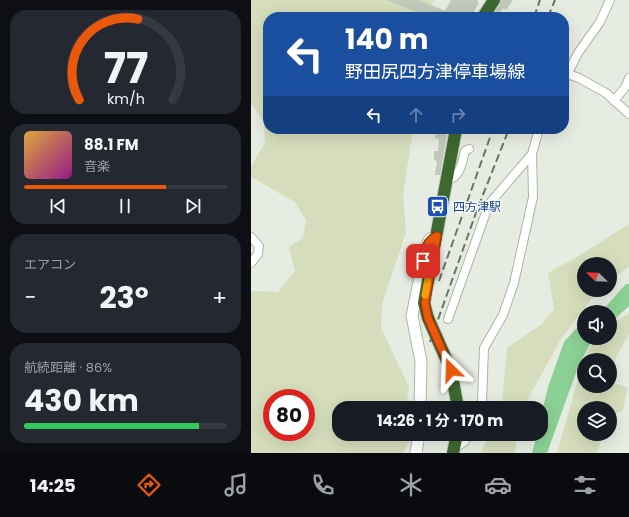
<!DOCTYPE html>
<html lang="ja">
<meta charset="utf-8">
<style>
:root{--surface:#171b24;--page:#242831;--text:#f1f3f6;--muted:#9ea1a6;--line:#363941;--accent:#ea580c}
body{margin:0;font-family:Poppins,"Noto Sans JP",sans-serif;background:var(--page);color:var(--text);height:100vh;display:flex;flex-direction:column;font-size:15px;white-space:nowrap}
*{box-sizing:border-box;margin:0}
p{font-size:13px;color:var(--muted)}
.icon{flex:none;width:22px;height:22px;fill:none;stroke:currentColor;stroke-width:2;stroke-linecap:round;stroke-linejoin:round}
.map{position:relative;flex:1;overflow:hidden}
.drawer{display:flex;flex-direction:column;gap:10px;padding:10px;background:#0d0f14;width:251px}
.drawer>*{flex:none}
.top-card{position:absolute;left:12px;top:12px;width:306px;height:122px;border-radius:16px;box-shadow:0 4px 16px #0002;background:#1a4fa0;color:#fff;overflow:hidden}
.needle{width:26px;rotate:293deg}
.controls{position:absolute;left:326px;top:257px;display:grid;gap:8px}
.controls a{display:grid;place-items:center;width:40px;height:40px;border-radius:50%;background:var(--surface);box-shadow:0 4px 16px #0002;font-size:20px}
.speed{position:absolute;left:12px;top:389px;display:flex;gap:8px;font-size:20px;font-weight:700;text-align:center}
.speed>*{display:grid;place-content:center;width:52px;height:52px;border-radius:50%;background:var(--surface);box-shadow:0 4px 16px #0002;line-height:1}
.speed .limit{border:6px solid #d22;background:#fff;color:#111}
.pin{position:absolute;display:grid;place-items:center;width:34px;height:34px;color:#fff;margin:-17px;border-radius:8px;box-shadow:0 2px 6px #0006}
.me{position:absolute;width:44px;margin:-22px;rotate:338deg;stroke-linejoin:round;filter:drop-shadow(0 0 3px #0008)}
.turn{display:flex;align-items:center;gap:14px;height:84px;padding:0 16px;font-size:18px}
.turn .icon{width:52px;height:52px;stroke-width:2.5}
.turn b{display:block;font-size:28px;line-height:34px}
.lanes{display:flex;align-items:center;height:38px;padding:0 16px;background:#0003;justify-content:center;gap:20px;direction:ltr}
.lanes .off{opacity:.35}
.big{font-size:30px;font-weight:700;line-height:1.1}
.drawer .card{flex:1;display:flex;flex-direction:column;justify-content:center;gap:6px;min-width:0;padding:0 14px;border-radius:16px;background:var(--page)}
.drawer .dial{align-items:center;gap:0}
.dial svg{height:104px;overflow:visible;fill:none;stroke:var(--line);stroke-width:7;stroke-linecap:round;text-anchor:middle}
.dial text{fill:var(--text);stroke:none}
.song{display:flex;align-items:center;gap:12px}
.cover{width:48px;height:48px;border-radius:6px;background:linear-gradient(135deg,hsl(40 70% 55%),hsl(310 70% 35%))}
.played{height:4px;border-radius:2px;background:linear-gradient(90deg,var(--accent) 70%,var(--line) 70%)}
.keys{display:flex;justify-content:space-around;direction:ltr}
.heat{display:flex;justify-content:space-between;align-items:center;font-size:22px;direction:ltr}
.charge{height:6px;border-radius:3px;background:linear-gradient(90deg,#34c759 86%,var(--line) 0)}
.trip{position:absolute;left:81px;top:401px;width:216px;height:40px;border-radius:16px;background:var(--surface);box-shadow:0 4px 16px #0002;font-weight:700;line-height:40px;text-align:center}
.tabs{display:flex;height:64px;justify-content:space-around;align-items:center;background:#090b0e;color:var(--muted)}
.tabs .icon{width:28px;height:28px}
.tabs .on{color:var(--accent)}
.tabs b{font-size:18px;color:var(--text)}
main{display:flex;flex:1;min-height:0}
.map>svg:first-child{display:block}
.green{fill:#d5ddbc;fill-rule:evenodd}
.water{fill:#8bd094}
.building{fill:#c1caba}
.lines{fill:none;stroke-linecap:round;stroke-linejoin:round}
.street-casing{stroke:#abb4a5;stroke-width:10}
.secondary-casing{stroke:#acbaa4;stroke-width:13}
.highway-casing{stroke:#c3c9c1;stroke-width:14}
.street{stroke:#fff;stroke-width:8}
.secondary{stroke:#fff;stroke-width:11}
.highway{stroke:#3d682f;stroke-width:12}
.rail{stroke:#65785d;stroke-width:2;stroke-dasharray:8 4;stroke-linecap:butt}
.highway-bridge-casing{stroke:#c3c9c1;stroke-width:14;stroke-linecap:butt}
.highway-bridge{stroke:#3d682f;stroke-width:12}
.route-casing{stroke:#983908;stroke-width:10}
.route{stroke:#ea580c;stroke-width:7}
.slow{stroke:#f59e0b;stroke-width:7}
.labels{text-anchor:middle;stroke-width:3;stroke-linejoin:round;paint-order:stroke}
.transit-label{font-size:12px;fill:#164399;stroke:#f6f8f3;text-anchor:start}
</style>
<main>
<section class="drawer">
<div class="card dial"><svg viewBox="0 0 100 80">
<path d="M14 69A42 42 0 1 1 86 69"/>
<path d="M14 69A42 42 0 0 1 59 7" stroke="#ea580c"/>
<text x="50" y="56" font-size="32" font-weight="700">77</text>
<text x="50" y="72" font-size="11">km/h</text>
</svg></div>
<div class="card">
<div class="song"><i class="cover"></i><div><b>88.1 FM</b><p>音楽</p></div></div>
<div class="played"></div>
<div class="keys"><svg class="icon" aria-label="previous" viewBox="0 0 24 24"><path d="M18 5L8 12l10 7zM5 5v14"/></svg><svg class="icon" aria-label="pause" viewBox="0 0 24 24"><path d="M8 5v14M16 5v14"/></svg><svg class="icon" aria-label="next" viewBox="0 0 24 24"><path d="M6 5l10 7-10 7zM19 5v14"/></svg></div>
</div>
<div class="card"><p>エアコン</p>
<div class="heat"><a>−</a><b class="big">23°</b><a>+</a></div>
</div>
<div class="card"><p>航続距離 · 86%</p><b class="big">430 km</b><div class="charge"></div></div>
</section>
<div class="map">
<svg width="378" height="453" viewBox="0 0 378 453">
<rect width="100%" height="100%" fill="#e7ece2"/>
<path class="green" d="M0,0h184l-14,17h-153v112h145l-10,66 3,38 -24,71 -1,24 28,59 -3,21h-67v26h75l-11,19h-152v-162l27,1 17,-21 -6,-24 14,-9 3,-18 -11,-18 -44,-25v-10l14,-25 -1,-20 -13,-19zM21,398h34v34h-34z
M378,224v43l-19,14v-17h-26v26h14l-37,49 -38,69h-23l2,-6 5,-54 35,-24 12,-15 -6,-36 32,-18z
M378,313v21l-13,23 -4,25 16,6 -5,22 -13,7v-9h-26v26h19l-6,19h-40l27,-95 12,-20h14v-13zM333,360h26v26h-26z
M238,434h28l-2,19h-34z"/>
<path class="water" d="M375,284h3v22l-19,17v-11h-9z
M333,320v18h9l-15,29 -31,86h-15l5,-19h4v-18l7,-29 16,-45z"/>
<path class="building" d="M136,0h32l26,11 6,-11h27l-1,2 2,1 -6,10 3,2v2h-47z
M250,0h12l-7,10 -3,-2 -6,9h-5z
M186,129h11l-8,46h-5l2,-14 -3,-1v-9h4l1,-12 -4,-1z"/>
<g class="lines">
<defs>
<path id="street" d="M317,74l11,4 27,15 23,21
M313,81l14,-28 22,-31 10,-22
M363,101l12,-15 3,-8
M197,180c13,-4 14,-18 17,-29l4,-2
M0,237l8,9 -1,8 -7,9
M197,319l41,-115 43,-50
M229,408l2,-6 2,-54 19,-33 11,-32 19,-86 -1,-43 7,-25
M203,449l11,-8 3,-7"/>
<path id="secondary" d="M169,408l1,-47 -9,-45 14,-69 4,-8 7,-3
M165,453l3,-19"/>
<path id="highway" d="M232,17l11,-17
M177,318l-4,-15 2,-12 30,-162
M185,336l15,34 7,38
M202,453l4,-19"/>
</defs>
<use href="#street" class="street-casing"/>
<use href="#secondary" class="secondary-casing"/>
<use href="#highway" class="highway-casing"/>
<use href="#street" class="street"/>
<use href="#secondary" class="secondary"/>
<use href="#highway" class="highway"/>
<path class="rail" d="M283,17l6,-17
M297,17l7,-17
M188,281l54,-152
M179,342l47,-132 32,-81"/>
<defs>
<path id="highway-bridge" d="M177,318l8,18"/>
</defs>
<use href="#highway-bridge" class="highway-bridge-casing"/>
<use href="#highway-bridge" class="highway-bridge"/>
</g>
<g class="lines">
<defs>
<path id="route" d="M172,261c2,-11 3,-20 14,-25l-12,67 3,15 23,52"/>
</defs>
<use href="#route" class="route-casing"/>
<use href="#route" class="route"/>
<path class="slow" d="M174,295l6,-33"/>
</g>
<defs>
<symbol id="bus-square" viewBox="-11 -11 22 22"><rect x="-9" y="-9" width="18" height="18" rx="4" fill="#1a4fb4" stroke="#f6f8f3"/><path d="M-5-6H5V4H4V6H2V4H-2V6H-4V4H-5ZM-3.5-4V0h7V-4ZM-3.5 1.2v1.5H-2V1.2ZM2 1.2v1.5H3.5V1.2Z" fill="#fff"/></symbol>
</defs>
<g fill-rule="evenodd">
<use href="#bus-square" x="174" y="194" width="25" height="25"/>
</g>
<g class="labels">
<g class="transit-label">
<text x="202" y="211">四方津駅</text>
</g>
</g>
</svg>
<div class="controls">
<a><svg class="needle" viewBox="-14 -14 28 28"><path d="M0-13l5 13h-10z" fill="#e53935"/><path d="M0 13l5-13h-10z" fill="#9ea1a6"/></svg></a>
<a><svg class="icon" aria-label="sound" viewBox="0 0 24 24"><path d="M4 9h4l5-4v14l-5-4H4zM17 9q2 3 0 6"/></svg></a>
<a><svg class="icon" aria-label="search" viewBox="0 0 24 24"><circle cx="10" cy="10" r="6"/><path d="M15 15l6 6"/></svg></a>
<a><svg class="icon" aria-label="layers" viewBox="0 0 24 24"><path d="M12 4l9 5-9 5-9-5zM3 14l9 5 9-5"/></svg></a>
</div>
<div class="speed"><div class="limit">80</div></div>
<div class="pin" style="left:172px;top:261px;background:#d93025"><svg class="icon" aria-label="arrive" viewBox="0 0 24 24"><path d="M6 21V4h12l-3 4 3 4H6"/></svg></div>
<svg class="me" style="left:200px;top:370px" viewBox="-20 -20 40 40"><path d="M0-17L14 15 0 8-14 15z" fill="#ea580c" stroke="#fff" stroke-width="4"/></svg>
<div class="trip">14:26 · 1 分 · 170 m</div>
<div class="top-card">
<div class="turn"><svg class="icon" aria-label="left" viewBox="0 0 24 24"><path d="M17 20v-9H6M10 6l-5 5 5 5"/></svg><div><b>140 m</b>野田尻四方津停車場線</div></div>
<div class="lanes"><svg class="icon" aria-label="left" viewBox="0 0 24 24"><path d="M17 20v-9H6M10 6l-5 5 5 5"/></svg><svg class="icon off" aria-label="ahead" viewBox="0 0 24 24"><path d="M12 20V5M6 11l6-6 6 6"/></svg><svg class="icon off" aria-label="right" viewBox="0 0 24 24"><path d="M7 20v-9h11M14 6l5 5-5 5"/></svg></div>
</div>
</div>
</main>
<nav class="tabs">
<b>14:25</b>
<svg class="icon on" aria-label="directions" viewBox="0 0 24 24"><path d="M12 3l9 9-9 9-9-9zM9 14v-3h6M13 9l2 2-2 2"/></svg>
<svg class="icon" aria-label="music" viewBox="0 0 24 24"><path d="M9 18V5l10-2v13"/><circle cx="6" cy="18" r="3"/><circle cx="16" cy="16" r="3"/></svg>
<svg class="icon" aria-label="phone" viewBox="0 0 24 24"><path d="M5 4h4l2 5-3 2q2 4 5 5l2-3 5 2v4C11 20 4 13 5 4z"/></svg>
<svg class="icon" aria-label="climate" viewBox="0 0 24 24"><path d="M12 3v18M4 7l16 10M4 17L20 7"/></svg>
<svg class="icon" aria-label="car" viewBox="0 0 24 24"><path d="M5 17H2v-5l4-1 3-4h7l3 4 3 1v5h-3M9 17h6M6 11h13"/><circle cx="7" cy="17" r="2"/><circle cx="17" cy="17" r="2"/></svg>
<svg class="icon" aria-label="filters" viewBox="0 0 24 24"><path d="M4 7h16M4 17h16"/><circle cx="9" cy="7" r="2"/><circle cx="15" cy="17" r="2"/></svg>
</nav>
